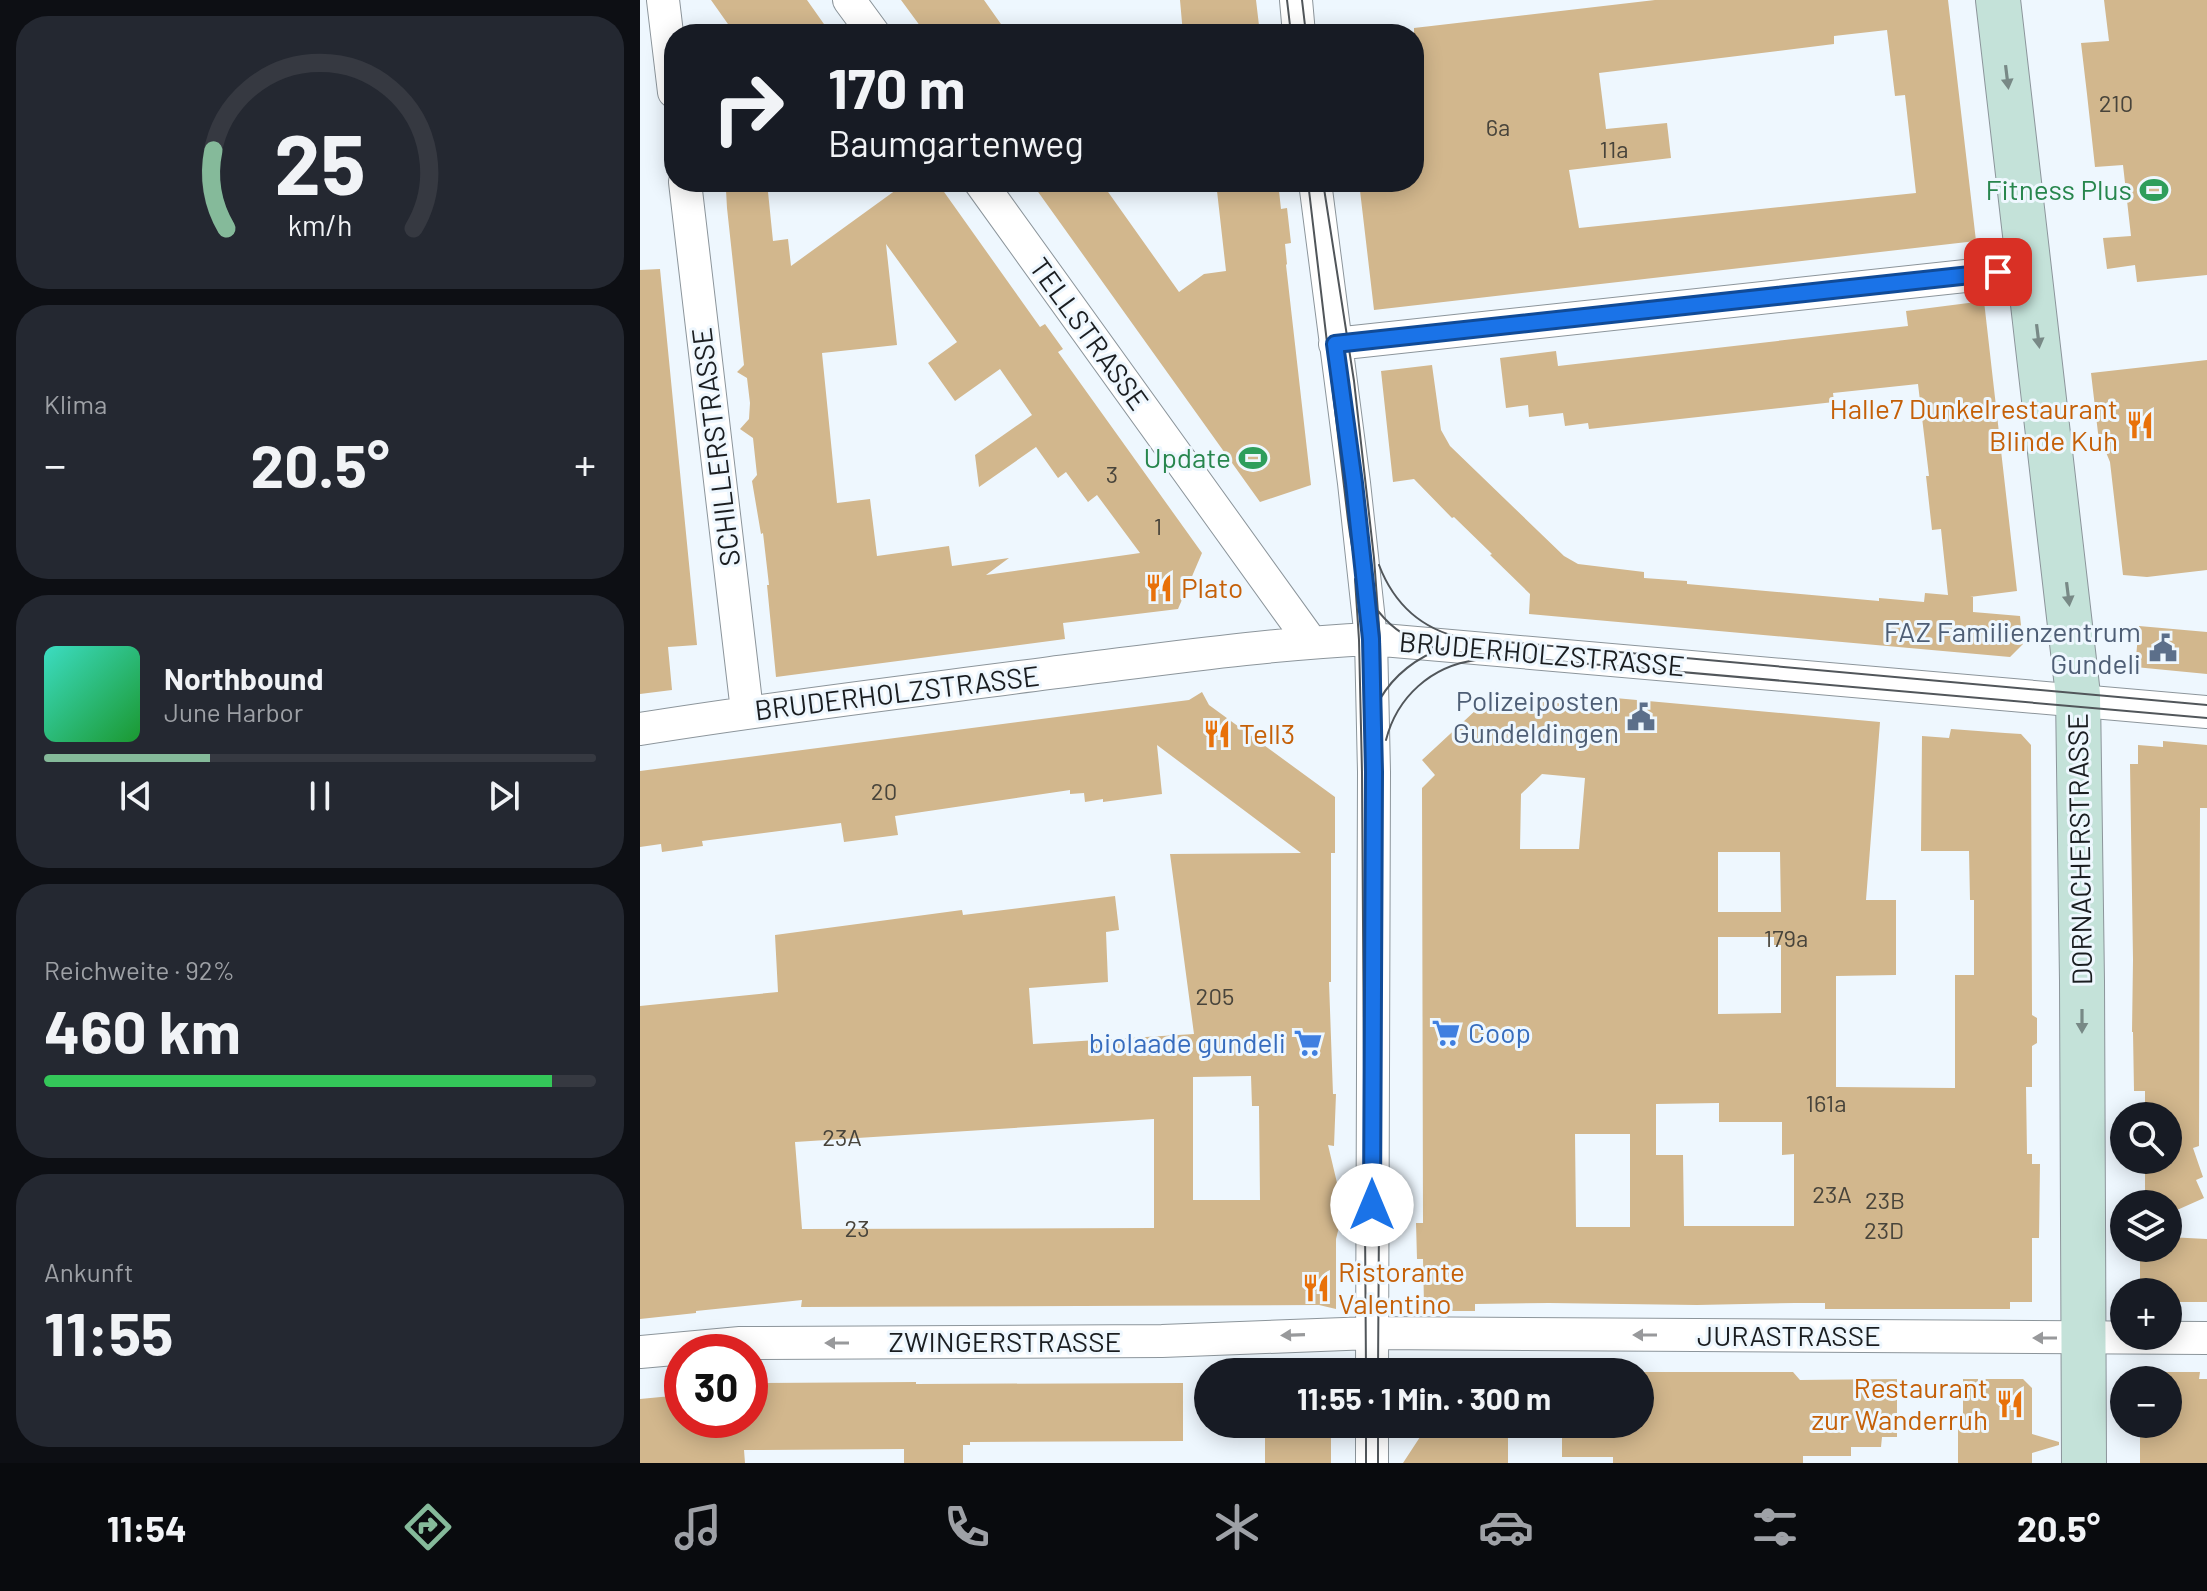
<!DOCTYPE html>
<html lang="de">
<meta charset="utf-8">
<style>
:root{--surface:#171b24;--page:#242831;--text:#f1f3f6;--muted:#9ea1a6;--line:#363941;--accent:#85ba9a}
body{margin:0;font-family:Barlow,sans-serif;background:var(--page);color:var(--text);height:100vh;display:flex;flex-direction:column;font-size:30px;white-space:nowrap}
*{box-sizing:border-box;margin:0}
p{font-size:26px;color:var(--muted)}
.icon{flex:none;width:44px;height:44px;fill:none;stroke:currentColor;stroke-width:2;stroke-linecap:round;stroke-linejoin:round}
.map{position:relative;flex:1;overflow:hidden}
.drawer{display:flex;flex-direction:column;gap:16px;padding:16px;background:#0d0f14;width:640px}
.drawer>*{flex:none}
.hud{position:absolute;left:24px;top:24px;width:760px;height:168px;border-radius:32px;box-shadow:0 4px 20px #0003;background:#171b24;color:var(--text);overflow:hidden}
.controls{position:absolute;left:1470px;top:1102px;display:grid;gap:16px}
.controls a{display:grid;place-items:center;width:72px;height:72px;border-radius:50%;background:var(--surface);box-shadow:0 4px 20px #0003;font-size:40px}
.speed{position:absolute;left:24px;top:1334px;display:flex;gap:16px;font-size:40px;font-weight:700;text-align:center}
.speed>*{display:grid;place-content:center;width:104px;height:104px;border-radius:50%;background:var(--surface);box-shadow:0 4px 20px #0003;line-height:1}
.speed .limit{border:12px solid #d22;background:#fff;color:#111}
.pin{position:absolute;display:grid;place-items:center;width:68px;height:68px;color:#fff;margin:-34px;border-radius:16px;box-shadow:0 4px 12px #0006}
.me{position:absolute;width:88px;margin:-44px;rotate:0deg;stroke-linejoin:round;filter:drop-shadow(0 0 6px #0008)}
.turn{display:flex;align-items:center;gap:28px;height:168px;padding:0 32px;font-size:36px}
.turn .icon{width:104px;height:104px;stroke-width:2.5}
.turn b{display:block;font-size:56px;line-height:68px}
.big{font-size:60px;font-weight:700;line-height:1.1}
.drawer .card{flex:1;display:flex;flex-direction:column;justify-content:center;gap:12px;min-width:0;padding:0 28px;border-radius:32px;background:var(--page)}
.drawer .dial{align-items:center;gap:0}
.dial svg{height:208px;overflow:visible;fill:none;stroke:var(--line);stroke-width:7;stroke-linecap:round;text-anchor:middle}
.dial text{fill:var(--text);stroke:none}
.song{display:flex;align-items:center;gap:24px}
.cover{width:96px;height:96px;border-radius:12px;background:linear-gradient(135deg,hsl(170 70% 55%),hsl(130 70% 35%))}
.played{height:8px;border-radius:4px;background:linear-gradient(90deg,var(--accent) 30%,var(--line) 30%)}
.keys{display:flex;justify-content:space-around;direction:ltr}
.heat{display:flex;justify-content:space-between;align-items:center;font-size:44px;direction:ltr}
.charge{height:12px;border-radius:6px;background:linear-gradient(90deg,#34c759 92%,var(--line) 0)}
.trip{position:absolute;left:554px;top:1358px;width:460px;height:80px;border-radius:40px;background:var(--surface);box-shadow:0 4px 20px #0003;font-weight:700;line-height:80px;text-align:center}
.dock{display:flex;height:128px;justify-content:space-around;align-items:center;background:#090b0e;color:var(--muted)}
.dock .icon{width:56px;height:56px}
.dock .on{color:var(--accent)}
.dock b{font-size:36px;color:var(--text)}
main{display:flex;flex:1;min-height:0}
.map>svg:first-child{display:block}
.building{fill:#d2b78d;fill-rule:evenodd}
.lines{fill:none;stroke-linecap:round;stroke-linejoin:round}
.street-casing{stroke:#8c959b;stroke-width:34}
.secondary-casing{stroke:#8c959b;stroke-width:46}
.street{stroke:#fff;stroke-width:32}
.secondary{stroke:#c4e2d9;stroke-width:44}
.tram{stroke:#51565a;stroke-width:2}
.oneway{fill:#788986}
.oneway2{fill:#98999b}
.route-casing{stroke:#114b97;stroke-width:20}
.route{stroke:#1a73e8;stroke-width:14}
.labels{text-anchor:middle;stroke-width:6;stroke-linejoin:round;paint-order:stroke}
.number-label{font-size:24px;fill:#48443b}
.leisure-label{font-size:28px;fill:#27864d;stroke:#eef7fe;text-anchor:end}
.street-label{font-size:28px;fill:#1a1d20;stroke:#eef7fe}
.food-label{font-size:28px;fill:#c56008;stroke:#eef7fe;text-anchor:start}
.service-label{font-size:28px;fill:#4e5e75;stroke:#eef7fe;text-anchor:end}
.shop-label{font-size:28px;fill:#366cbe;stroke:#eef7fe;text-anchor:start}
</style>
<main>
<section class="drawer">
<div class="card dial"><svg viewBox="0 0 100 80">
<path d="M14 69A42 42 0 1 1 86 69"/>
<path d="M14 69A42 42 0 0 1 9 39" stroke="#85ba9a"/>
<text x="50" y="56" font-size="32" font-weight="700">25</text>
<text x="50" y="72" font-size="11">km/h</text>
</svg></div>
<div class="card"><p>Klima</p>
<div class="heat"><a>−</a><b class="big">20.5°</b><a>+</a></div>
</div>
<div class="card">
<div class="song"><i class="cover"></i><div><b>Northbound</b><p>June Harbor</p></div></div>
<div class="played"></div>
<div class="keys"><svg class="icon" aria-label="previous" viewBox="0 0 24 24"><path d="M18 5L8 12l10 7zM5 5v14"/></svg><svg class="icon" aria-label="pause" viewBox="0 0 24 24"><path d="M8 5v14M16 5v14"/></svg><svg class="icon" aria-label="next" viewBox="0 0 24 24"><path d="M6 5l10 7-10 7zM19 5v14"/></svg></div>
</div>
<div class="card"><p>Reichweite · 92%</p><b class="big">460 km</b><div class="charge"></div></div>
<div class="card"><p>Ankunft</p><b class="big">11:55</b></div>
</section>
<div class="map">
<svg width="1567" height="1463" viewBox="0 0 1567 1463">
<rect width="100%" height="100%" fill="#eef7fe"/>
<path class="building" d="M71,0h96l24,34h-96z
M261,0h83l24,34h-82z
M540,0h76l4,34h-77z
M1015,0h293l28,241 -602,69 -15,-128h55v-154zM1247,30l8,66 10,-1 11,98 -337,35 -10,-58 102,-12 -4,-35 -61,6 -7,-56 235,-29v-8z
M1464,0h103v275l-70,7 -2,-17 -28,4 -4,-31 28,-2 -8,-71 -28,2 -8,-73 -6,-51 28,-2z
M87,182h40l6,59 15,-2 3,27 116,-84h30l103,145 5,-3 18,25 -5,3 144,201 -24,56 -115,14 2,16 -289,38 -9,-92h2l-6,-52 -2,1 -9,-53 5,-6 -4,-37 -13,-9 9,-10 1,-16 -3,-25 -10,-6 7,-7 -17,-157 -1,-18 2,-1zM246,244l71,98 -29,21 27,38 45,-32 32,46 -57,40 4,32 57,-40 22,31 8,-6 22,30 9,-7 43,58 -154,22 23,-17 -57,8 -3,-20 -72,10 -7,-57 -33,4 -15,-150 75,-8z
M391,182h70l78,110 25,-18 22,-3 -10,-89h62l3,27 6,-1 4,35 -6,1 2,20 -1,1 25,220 -51,17z
M20,269l37,376 -29,2 4,43 -32,4v-424z
M1344,301l33,290 -47,6h3v15l47,4 3,28 -13,13 -481,-43 1,-20 -40,-39 2,-1 -38,-37 -2,1 -38,-39 -21,3 -12,-111 51,-6 9,65 9,16 114,110 14,8 66,8v6l43,3v3l192,17v-3l45,4 1,-9 23,2 -7,-66 -9,1 -6,-54h3l-11,-92 -85,9 1,9 -245,27 -1,-6 -23,3 -2,-13 -34,4 -1,-12 -22,3 -6,-50 56,-7 2,15 350,-40 -2,-15z
M1567,360v210l-60,7 -24,-2 -13,-113 -12,-29 -7,-60z
M1499,626l68,6v42l-72,-7z
M562,692l7,13 126,92v56h-4v129h-2l4,112h3l-2,52 -6,-1 10,42 -3,9 -3,2 4,24 3,5 -3,12v70l-17,-4 -518,2 1,-7 -106,11v2l-56,6v-313l138,-14 -3,-57 187,-25 1,5 152,-19 4,34 -13,2 2,50 -79,6 4,56 161,-10 -24,-180 131,-1 -144,-108 5,49 -59,8v-3l-18,3 -1,-9 -14,1v-4l-175,26 3,19 -54,7 -3,-19 -139,18 1,5 -41,6 -1,-8 -21,3v-76l549,-71zM611,1076l1,30h7l1,94h-67v-123zM514,1119v109l-352,1 -7,-87z
M850,697l14,16 14,-13 97,8v-10l265,24 -14,178h30v75l-60,1v111l119,1v-113h19v-75h-4l-1,-49h-48l1,-115 27,2 2,-9 54,4 16,1 10,11 1,270 5,3v25l-5,3v41h-6l1,67h5v10h8l-1,74h-7v64h-22v7h-185v-6h-30l-98,2 -148,-2 -74,1v7h-29l-1,-7h-21l-1,-45h-6l-1,-36h7l-1,-435 13,-13 -13,-15zM902,774l43,4 -6,71h-59l1,-55zM1078,852h62l1,60h-63zM1078,937h56v8h7v68l-63,1zM1079,1103v19h63v33l12,-1v72h-110l-1,-71h-27v-51zM935,1134h55v93h-54z
M1523,741l44,4v63h-7l-1,338 -6,2 10,29 -7,3 8,18 -36,16v-10h-23v-44h23v-44h-23v-25h-11l-1,-59h-1l1,-72 -3,-196h8v-19l25,2z
M1528,1237l39,2v63h-39v-10h-28v-44h28z
M1000,1372h153l7,8 97,-1v58h-15l-1,10h-30v9h-48v7h-190v-6h-51v-33h78z
M1521,1372h39l-1,7h8v84h-67v-39h28v-44l-28,-1h21z
M1323,1379h60l9,9v46l27,8v3l-27,8v10h-74v-36h5z
M276,1382v2l267,-1v58l-213,1v3h-7v18h-59v-14l-160,1 1,13h-105v-64l42,-4v25h68v-37z
M625,1424h66v39h-66z
M779,1424h89v39h-105l17,-26z"/>
<g class="lines">
<defs>
<path id="street" d="M23,0l11,92
M209,0l25,34
M656,0l3,34
M45,182l62,529
M340,182l331,460
M675,182l39,301 17,156 3,133 -2,600
M695,344l695,-75
M0,729c136,-22 273,-38 410,-56 107,-13 213,-29 321,-34l836,73
M0,1352l100,-9 422,-2 209,-8 836,5
M732,1424v39"/>
<path id="secondary" d="M1358,0l80,695 4,286 2,482"/>
</defs>
<use href="#street" class="street-casing"/>
<use href="#secondary" class="secondary-casing"/>
<use href="#street" class="street"/>
<use href="#secondary" class="secondary"/>
<path class="tram" d="M647,0l4,34
M662,0l4,34
M668,182l40,338c2,15 4,30 8,44 13,50 46,80 97,88l754,66
M683,182l31,199 20,177 6,82 2,132 -4,600
M739,565c15,39 42,64 83,73l745,67
M715,579l4,61 3,132 4,600
M740,699c14,-24 37,-42 64,-51
M746,740c11,-43 45,-74 90,-80
M726,1424v39
M738,1424v39"/>
</g>
<defs><path id="oneway-solid" d="M-6-.8H1V-3.2L6.5 0L1 3.2V.8H-6Z" transform="scale(2)"/></defs>
<g class="oneway">
<use href="#oneway-solid" transform="translate(1367 77) rotate(83)"/>
<use href="#oneway-solid" transform="translate(1398 336) rotate(83)"/>
<use href="#oneway-solid" transform="translate(1428 594) rotate(83)"/>
<use href="#oneway-solid" transform="translate(1442 1021) rotate(90)"/>
</g>
<g class="oneway2">
<use href="#oneway-solid" transform="translate(653 1335) rotate(178)"/>
<use href="#oneway-solid" transform="translate(1005 1335) rotate(-180)"/>
<use href="#oneway-solid" transform="translate(1405 1338) rotate(-180)"/>
<use href="#oneway-solid" transform="translate(197 1343) rotate(180)"/>
</g>
<g class="lines">
<defs>
<path id="route" d="M732,1205l2,-433 -3,-133 -17,-156 -19,-139 663,-72"/>
</defs>
<use href="#route" class="route-casing"/>
<use href="#route" class="route"/>
</g>
<defs>
<symbol id="stadium-bare" viewBox="-9 -9 18 18"><path d="M0-5a6.5 5 0 1 0 0 10a6.5 5 0 1 0 0-10ZM-3.5-1.8h7v3.6h-7Z" fill="#2e9e5b" stroke="#eef7fe" stroke-width="2.5" paint-order="stroke"/></symbol>
<symbol id="restaurant-bare" viewBox="-9 -9 18 18"><path d="M-5-6h1v4h1v-4h1v4h1v-4h1v5L-1.5 .5V6h-2V.5L-5-1ZM5-6V6H3V1.5H1.5Q1.5-4 5-6Z" fill="#e8710a" stroke="#eef7fe" stroke-width="2.5" paint-order="stroke"/></symbol>
<symbol id="civic-bare" viewBox="-9 -9 18 18"><path d="M-.6-6.5H3V-4.5H.6V-3L4-1V1h2V6H-6V1h2V-1L-.6-3ZM-1.2 2.5V6h2.4V2.5Z" fill="#5c6f8a" stroke="#eef7fe" stroke-width="2.5" paint-order="stroke"/></symbol>
<symbol id="supermarket-bare" viewBox="-9 -9 18 18"><path d="M-6-5.5h2.5l.6 2H6L4.5 2H-2.5L-4.4-4H-6ZM-1.5 3.2a1.3 1.3 0 1 0 .1 0ZM3 3.2a1.3 1.3 0 1 0 .1 0Z" fill="#3f7fe0" stroke="#eef7fe" stroke-width="2.5" paint-order="stroke"/></symbol>
</defs>
<g fill-rule="evenodd">
<use href="#stadium-bare" x="1494" y="170" width="40" height="40"/>
<use href="#restaurant-bare" x="1480" y="405" width="40" height="40"/>
<use href="#stadium-bare" x="593" y="438" width="40" height="40"/>
<use href="#restaurant-bare" x="499" y="568" width="40" height="40"/>
<use href="#civic-bare" x="1503" y="628" width="40" height="40"/>
<use href="#civic-bare" x="981" y="697" width="40" height="40"/>
<use href="#restaurant-bare" x="557" y="714" width="40" height="40"/>
<use href="#supermarket-bare" x="786" y="1013" width="40" height="40"/>
<use href="#supermarket-bare" x="648" y="1023" width="40" height="40"/>
<use href="#restaurant-bare" x="656" y="1268" width="40" height="40"/>
<use href="#restaurant-bare" x="1350" y="1384" width="40" height="40"/>
</g>
<g class="labels">
<g class="number-label">
<text x="1476" y="112">210</text>
<text x="858" y="136">6a</text>
<text x="974" y="158">11a</text>
<text x="472" y="483">3</text>
<text x="518" y="535">1</text>
<text x="244" y="800">20</text>
<text x="1146" y="947">179a</text>
<text x="575" y="1005">205</text>
<text x="1186" y="1112">161a</text>
<text x="202" y="1146">23A</text>
<text x="1192" y="1203">23A</text>
<text x="1245" y="1209">23B</text>
<text x="217" y="1237">23</text>
<text x="1244" y="1239">23D</text>
</g>
<g class="leisure-label">
<text x="1492" y="200">Fitness Plus</text>
<text x="591" y="468">Update</text>
</g>
<g class="street-label">
<text transform="translate(449 334) rotate(54)" y="10">TELLSTRASSE</text>
<text transform="translate(76 447) rotate(-97)" y="10">SCHILLERSTRASSE</text>
<text transform="translate(902 654) rotate(5)" y="10">BRUDERHOLZSTRASSE</text>
<text transform="translate(257 693) rotate(-7)" y="10">BRUDERHOLZSTRASSE</text>
<text transform="translate(1440 849) rotate(-91)" y="10">DORNACHERSTRASSE</text>
<text x="1149" y="1346">JURASTRASSE</text>
<text x="365" y="1352">ZWINGERSTRASSE</text>
</g>
<g class="food-label">
<text x="1478" y="419" text-anchor="end">Halle7 Dunkelrestaurant<tspan x="1478" dy="32">Blinde Kuh</tspan></text>
<text x="541" y="598">Plato</text>
<text x="599" y="744">Tell3</text>
<text x="698" y="1282">Ristorante<tspan x="698" dy="32">Valentino</tspan></text>
<text x="1348" y="1398" text-anchor="end">Restaurant<tspan x="1348" dy="32">zur Wanderruh</tspan></text>
</g>
<g class="service-label">
<text x="1501" y="642">FAZ Familienzentrum<tspan x="1501" dy="32">Gundeli</tspan></text>
<text x="979" y="711">Polizeiposten<tspan x="979" dy="32">Gundeldingen</tspan></text>
</g>
<g class="shop-label">
<text x="828" y="1043">Coop</text>
<text x="646" y="1053" text-anchor="end">biolaade gundeli</text>
</g>
</g>
</svg>
<div class="controls">
<a><svg class="icon" aria-label="search" viewBox="0 0 24 24"><circle cx="10" cy="10" r="6"/><path d="M15 15l6 6"/></svg></a>
<a><svg class="icon" aria-label="layers" viewBox="0 0 24 24"><path d="M12 4l9 5-9 5-9-5zM3 14l9 5 9-5"/></svg></a>
<a>+</a>
<a>−</a>
</div>
<div class="speed"><div class="limit">30</div></div>
<div class="pin" style="left:1358px;top:272px;background:#d93025"><svg class="icon" aria-label="arrive" viewBox="0 0 24 24"><path d="M6 21V4h12l-3 4 3 4H6"/></svg></div>
<svg class="me" style="left:732px;top:1205px" viewBox="-20 -20 40 40"><circle r="19" fill="#fff"/><path d="M0-13L10 11 0 6-10 11z" fill="#1a73e8"/></svg>
<div class="trip">11:55 · 1 Min. · 300 m</div>
<div class="hud">
<div class="turn"><svg class="icon" aria-label="right" viewBox="0 0 24 24"><path d="M7 20v-9h11M14 6l5 5-5 5"/></svg><div><b>170 m</b>Baumgartenweg</div></div>
</div>
</div>
</main>
<nav class="dock">
<b>11:54</b>
<svg class="icon on" aria-label="directions" viewBox="0 0 24 24"><path d="M12 3l9 9-9 9-9-9zM9 14v-3h6M13 9l2 2-2 2"/></svg>
<svg class="icon" aria-label="music" viewBox="0 0 24 24"><path d="M9 18V5l10-2v13"/><circle cx="6" cy="18" r="3"/><circle cx="16" cy="16" r="3"/></svg>
<svg class="icon" aria-label="phone" viewBox="0 0 24 24"><path d="M5 4h4l2 5-3 2q2 4 5 5l2-3 5 2v4C11 20 4 13 5 4z"/></svg>
<svg class="icon" aria-label="climate" viewBox="0 0 24 24"><path d="M12 3v18M4 7l16 10M4 17L20 7"/></svg>
<svg class="icon" aria-label="car" viewBox="0 0 24 24"><path d="M5 17H2v-5l4-1 3-4h7l3 4 3 1v5h-3M9 17h6M6 11h13"/><circle cx="7" cy="17" r="2"/><circle cx="17" cy="17" r="2"/></svg>
<svg class="icon" aria-label="filters" viewBox="0 0 24 24"><path d="M4 7h16M4 17h16"/><circle cx="9" cy="7" r="2"/><circle cx="15" cy="17" r="2"/></svg>
<b>20.5°</b>
</nav>
